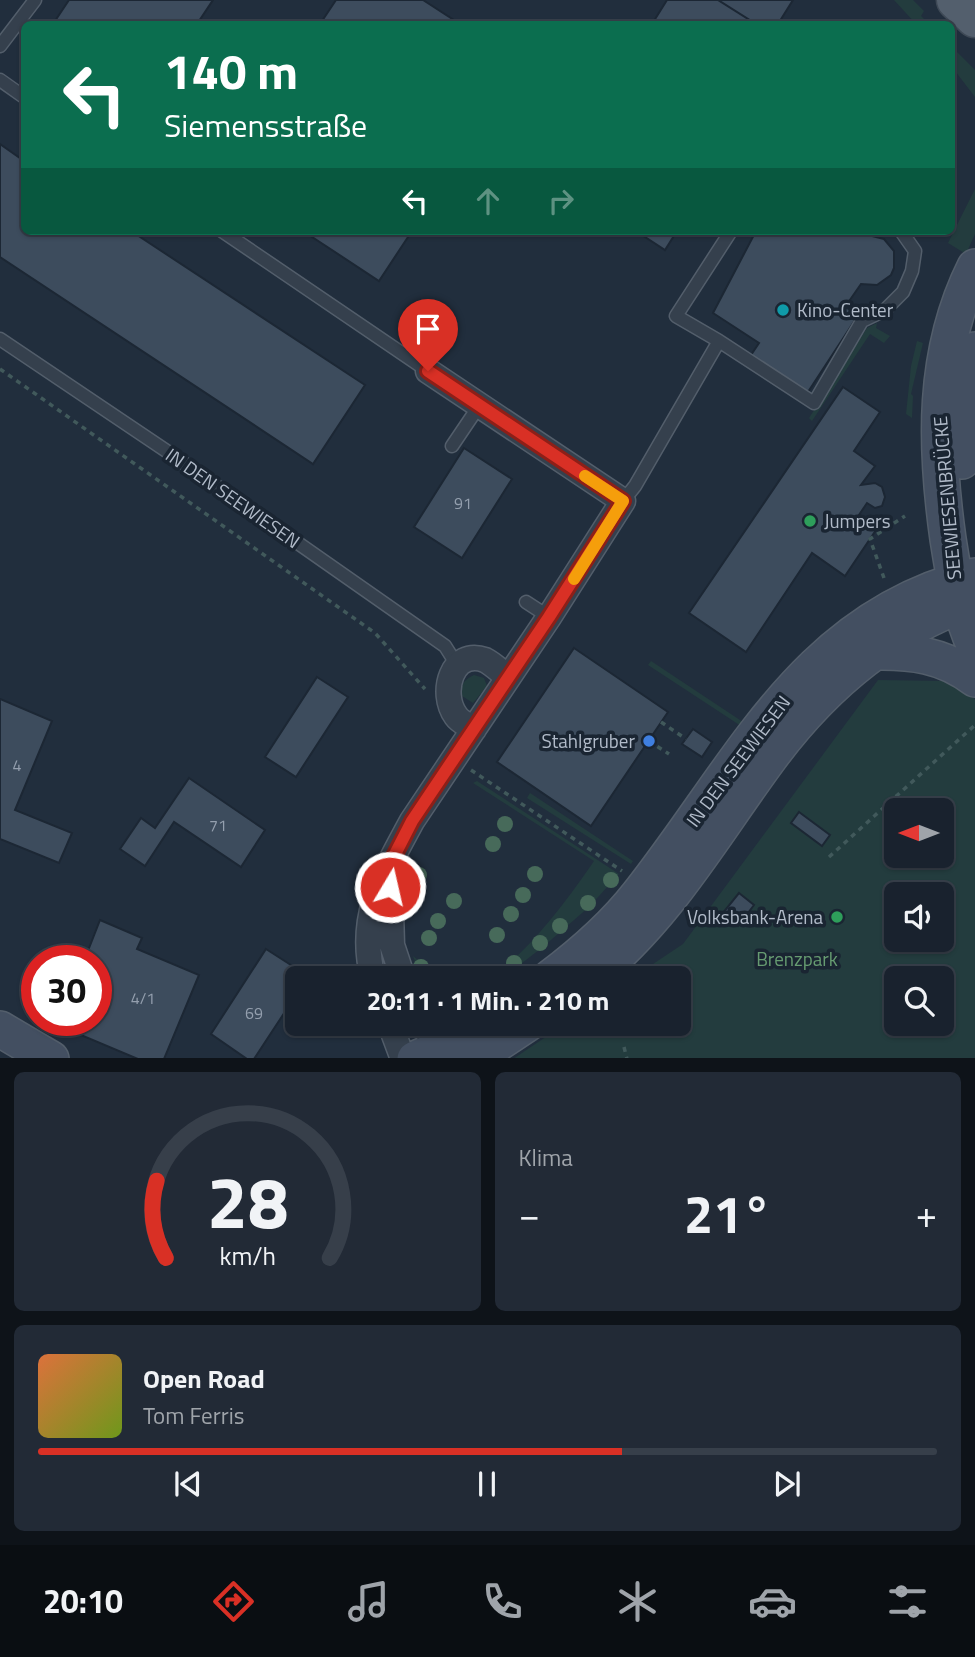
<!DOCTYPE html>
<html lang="de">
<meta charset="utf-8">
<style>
:root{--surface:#19222e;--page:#222a36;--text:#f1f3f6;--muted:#9fa4aa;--line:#373f4a;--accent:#d93025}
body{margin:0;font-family:"Titillium Web",sans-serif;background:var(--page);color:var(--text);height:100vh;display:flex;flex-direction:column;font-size:26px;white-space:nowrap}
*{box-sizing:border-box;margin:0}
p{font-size:23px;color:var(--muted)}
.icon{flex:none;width:38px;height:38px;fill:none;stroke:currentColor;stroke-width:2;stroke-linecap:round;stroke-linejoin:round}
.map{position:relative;height:1058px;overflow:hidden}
.panel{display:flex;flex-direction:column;gap:14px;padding:14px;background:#0e1319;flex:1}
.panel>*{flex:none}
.hud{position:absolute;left:21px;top:21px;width:934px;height:214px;border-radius:10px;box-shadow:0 2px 5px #0004,0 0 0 2px var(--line);background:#0b6e4f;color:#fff;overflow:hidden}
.needle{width:46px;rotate:270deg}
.tools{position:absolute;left:884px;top:798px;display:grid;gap:14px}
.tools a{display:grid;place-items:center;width:70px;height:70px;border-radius:10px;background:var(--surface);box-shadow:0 2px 5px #0004,0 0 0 2px var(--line);font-size:35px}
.speed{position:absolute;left:21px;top:945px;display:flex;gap:14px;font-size:35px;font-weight:700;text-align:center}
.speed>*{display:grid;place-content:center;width:91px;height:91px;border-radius:50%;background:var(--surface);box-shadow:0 2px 5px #0004,0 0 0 2px var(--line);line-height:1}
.speed .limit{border:10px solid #d22;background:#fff;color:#111}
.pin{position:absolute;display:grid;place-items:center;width:60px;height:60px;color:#fff;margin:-72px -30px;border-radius:50% 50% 50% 0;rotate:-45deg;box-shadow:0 0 7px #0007}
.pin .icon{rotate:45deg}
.me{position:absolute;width:77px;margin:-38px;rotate:9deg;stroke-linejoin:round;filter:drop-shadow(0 0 5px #0008)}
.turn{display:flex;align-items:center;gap:24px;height:147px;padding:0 28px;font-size:32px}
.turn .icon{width:91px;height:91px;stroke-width:2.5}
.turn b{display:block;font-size:49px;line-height:60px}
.lanes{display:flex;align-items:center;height:66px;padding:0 28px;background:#0003;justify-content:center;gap:35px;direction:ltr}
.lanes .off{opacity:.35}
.big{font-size:52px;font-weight:700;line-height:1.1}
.panel .tile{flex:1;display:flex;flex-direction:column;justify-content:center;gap:10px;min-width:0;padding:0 24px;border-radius:10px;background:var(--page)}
.panel .dial{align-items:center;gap:0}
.dial svg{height:182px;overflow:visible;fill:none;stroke:var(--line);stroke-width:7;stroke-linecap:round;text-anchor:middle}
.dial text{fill:var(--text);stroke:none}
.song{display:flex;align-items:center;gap:21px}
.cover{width:84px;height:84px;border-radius:10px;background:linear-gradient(135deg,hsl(20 70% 55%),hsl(80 70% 35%))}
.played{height:7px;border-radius:4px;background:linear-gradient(90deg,var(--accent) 65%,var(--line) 65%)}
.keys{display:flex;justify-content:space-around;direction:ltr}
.heat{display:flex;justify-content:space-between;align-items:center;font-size:38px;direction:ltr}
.panel .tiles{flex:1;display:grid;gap:14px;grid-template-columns:1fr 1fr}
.tile:last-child{grid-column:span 2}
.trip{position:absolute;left:285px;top:966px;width:406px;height:70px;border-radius:10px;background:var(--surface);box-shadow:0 2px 5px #0004,0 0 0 2px var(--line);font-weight:700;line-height:70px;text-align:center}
.tabs{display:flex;height:112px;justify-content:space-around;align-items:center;background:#0a0e12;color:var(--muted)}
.tabs .icon{width:49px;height:49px}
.tabs .on{color:var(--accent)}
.tabs b{font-size:32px;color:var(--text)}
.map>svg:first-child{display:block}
.green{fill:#233c3e;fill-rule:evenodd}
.building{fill:#3d4c5d;stroke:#1c2734;stroke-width:2}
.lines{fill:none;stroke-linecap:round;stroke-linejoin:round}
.lane-casing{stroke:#535e6b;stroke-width:15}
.street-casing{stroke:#535e6b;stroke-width:27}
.secondary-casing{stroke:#535e6b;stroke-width:38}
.primary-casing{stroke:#3e4956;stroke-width:41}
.path{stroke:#41595b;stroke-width:3.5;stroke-dasharray:5 5;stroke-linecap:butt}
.lane{stroke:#35404d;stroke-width:12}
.street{stroke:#35404d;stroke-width:24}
.secondary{stroke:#434f61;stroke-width:35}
.primary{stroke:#535f6d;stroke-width:38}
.tree{fill:#476a5a}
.route-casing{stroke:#8d1f18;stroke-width:18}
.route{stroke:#d93025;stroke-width:12}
.slow{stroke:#f59e0b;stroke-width:12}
.culture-dot{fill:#0f9aa8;stroke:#1a2532;stroke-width:2.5}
.leisure-dot{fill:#2e9e5b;stroke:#1a2532;stroke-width:2.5}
.shop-dot{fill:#3f7fe0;stroke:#1a2532;stroke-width:2.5}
.labels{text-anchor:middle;stroke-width:7;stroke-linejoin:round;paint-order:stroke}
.number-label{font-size:16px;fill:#949fae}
.poi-label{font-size:19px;fill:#b1bbc9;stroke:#1a2532;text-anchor:start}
.street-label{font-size:19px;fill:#b1bbc9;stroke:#1a2532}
.park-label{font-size:19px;fill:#669b71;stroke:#1a2532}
</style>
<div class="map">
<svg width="975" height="1059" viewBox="0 0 975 1059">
<rect width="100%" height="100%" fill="#212e3d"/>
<path class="green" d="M894,0h19l11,11 -3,5 8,8h-13z
M952,47l23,23v27l-23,-30z
M975,189v45l-9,20 -18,-11z
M877,323l-1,5 14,8 -6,7 -14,-9 -58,87 -3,-3 58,-90z
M917,341l6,2 -12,51 2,2 -1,22 -6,-4 5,-48z
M651,661l92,61 -2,4 -93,-61z
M474,675l10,3 3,8 -14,17 -11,-7c-2,-12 2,-16 12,-21z
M878,680l65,1 32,18v359l-462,1 52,-35h114v-46h-47l51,-34zM896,810h46v46h-46zM896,894h46v46h-46zM896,978h46v46h-46z
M477,781l142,93 -30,33 -45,39 -41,32h-25c4,-1 11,-1 15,-4 32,-16 80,-82 101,-113l-121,-78z
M530,793l103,68 -2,3 -104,-66z
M413,956l27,22h-15l-6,-5z"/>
<path class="building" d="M69,0h144l-16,24h-144z
M336,0h87l37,24h-140z
M667,0h51l38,24h-104z
M718,0h75l-15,24h-22z
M0,144l24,17v70h107l234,154 -52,79 -313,-207z
M303,231h109l-33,50z
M636,231h41l-12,19z
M756,231h112v4l16,4 10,12v17l-3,7 -14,10 -16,-1 -16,23 14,7 -53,81 -57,-37 10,-15 -46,-30z
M843,387l37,25 -26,39 21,15 -14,19 14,-2 7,4 3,10 -3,9 -7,2 -8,-5 -8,12 19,12 -33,49 -33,-23 -66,99 -57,-39z
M464,448l48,31 -50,79 -48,-31z
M574,648l94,64 -77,114 -94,-64z
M317,677l31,20 -52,80 -31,-20z
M0,699l52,22 -37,89 57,23 -13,30 -59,-24z
M693,729l19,13 -10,15 -20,-13z
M189,778l76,52 -24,37 -67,-45 -29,44 -25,-17 21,-31 14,10z
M799,812l31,23 -8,11 -31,-23z
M739,893l15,12 -16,21 -16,-12z
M100,920l42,18 -5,11 62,26 -35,84h-26l-81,-34 2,-5h37v-59h-12z
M266,949l42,27 -10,2v14l-44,67h-7l-36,-25z"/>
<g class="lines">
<defs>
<path id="lane" d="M0,46l35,-46
M0,80l24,17
M222,231l206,140
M731,231l-55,85 43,25 95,62 48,-82 23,-11 18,-18 9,-21 3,-20 -14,-20
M0,339l165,111 280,196 12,19
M452,446l27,-40
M623,501l12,-15 84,-145
M526,602l23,15"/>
<path id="street" d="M474,729c-6,-4 -14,-7 -18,-13 -17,-23 -4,-68 29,-56 8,4 16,12 23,17
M390,876l2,69 11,33
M373,978c-16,-61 11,-105 39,-157l137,-204 74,-116 -195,-130
M390,1024l13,35
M424,1024l16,35"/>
<path id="secondary" d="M975,267c-43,86 -40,179 -27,272 6,37 11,73 27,108
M962,461l2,-62 11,-49
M873,652c38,-1 71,3 102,27
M550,978c32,-24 64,-52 89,-84 100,-126 165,-277 336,-318
M591,978c75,-60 121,-142 177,-218 53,-72 121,-131 207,-160
M0,1029l51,30
M415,1059l21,-9 46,-26
M474,1059l53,-35"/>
<path id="primary" d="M956,0l19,18"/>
</defs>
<use href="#lane" class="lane-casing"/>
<use href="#street" class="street-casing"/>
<use href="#secondary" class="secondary-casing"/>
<use href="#primary" class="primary-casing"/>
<path class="path" d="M0,369l375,264 50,56
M884,578l-14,-39 35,-23
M661,722l25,17
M649,741l20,13
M471,770l151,101
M829,857l146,-132
M624,1047l3,12"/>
<use href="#lane" class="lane"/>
<use href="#street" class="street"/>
<use href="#secondary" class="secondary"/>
<use href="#primary" class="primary"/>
</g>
<g class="tree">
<circle cx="505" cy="824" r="8"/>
<circle cx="493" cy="844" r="8"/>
<circle cx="535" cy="874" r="8"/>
<circle cx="419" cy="875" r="8"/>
<circle cx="611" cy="880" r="8"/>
<circle cx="414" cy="892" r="8"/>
<circle cx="523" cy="895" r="8"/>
<circle cx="454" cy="901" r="8"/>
<circle cx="588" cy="903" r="8"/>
<circle cx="511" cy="914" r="8"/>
<circle cx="438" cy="921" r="8"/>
<circle cx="560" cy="926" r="8"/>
<circle cx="497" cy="935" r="8"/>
<circle cx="429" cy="938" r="8"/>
<circle cx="540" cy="943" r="8"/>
<circle cx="514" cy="963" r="8"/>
<circle cx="421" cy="967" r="8"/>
</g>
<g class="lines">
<defs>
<path id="route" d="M390,887v-23l22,-43 137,-204 74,-116 -195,-130"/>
</defs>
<use href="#route" class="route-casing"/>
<use href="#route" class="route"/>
<path class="slow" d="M574,579l49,-78 -38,-25"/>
</g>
<circle class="culture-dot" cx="783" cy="310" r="7"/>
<g class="leisure-dot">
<circle cx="810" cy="521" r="7"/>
<circle cx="837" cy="917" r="7"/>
</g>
<circle class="shop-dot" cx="649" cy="741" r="7"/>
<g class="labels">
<g class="number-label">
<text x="463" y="509">91</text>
<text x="17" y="771">4</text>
<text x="218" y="831">71</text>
<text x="143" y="1004">4/1</text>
<text x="254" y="1019">69</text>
</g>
<g class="poi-label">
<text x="797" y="317">Kino-Center</text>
<text x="824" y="528">Jumpers</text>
<text x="635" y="748" text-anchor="end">Stahlgruber</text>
<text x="823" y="924" text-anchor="end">Volksbank-Arena</text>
</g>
<g class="street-label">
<text transform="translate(233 498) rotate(35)" y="7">IN DEN SEEWIESEN</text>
<text transform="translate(947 498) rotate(-95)" y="7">SEEWIESENBRÜCKE</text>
<text transform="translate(738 761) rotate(-53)" y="7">IN DEN SEEWIESEN</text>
</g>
<g class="park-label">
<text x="797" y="966">Brenzpark</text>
</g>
</g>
</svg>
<div class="tools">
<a><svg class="needle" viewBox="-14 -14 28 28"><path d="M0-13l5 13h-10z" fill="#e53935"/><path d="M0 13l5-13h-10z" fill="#9fa4aa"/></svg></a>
<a><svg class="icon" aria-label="sound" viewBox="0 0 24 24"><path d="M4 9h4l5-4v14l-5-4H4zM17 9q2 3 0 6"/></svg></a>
<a><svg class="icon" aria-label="search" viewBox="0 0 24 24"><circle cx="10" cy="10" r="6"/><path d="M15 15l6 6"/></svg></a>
</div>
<div class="speed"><div class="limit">30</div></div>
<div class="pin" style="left:428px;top:371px;background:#d93025"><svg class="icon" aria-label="arrive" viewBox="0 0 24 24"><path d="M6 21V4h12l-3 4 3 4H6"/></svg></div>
<svg class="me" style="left:390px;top:887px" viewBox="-20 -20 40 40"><circle r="17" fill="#d93025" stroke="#fff" stroke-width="3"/><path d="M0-11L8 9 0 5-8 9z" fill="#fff"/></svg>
<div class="trip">20:11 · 1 Min. · 210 m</div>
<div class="hud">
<div class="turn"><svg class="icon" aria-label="left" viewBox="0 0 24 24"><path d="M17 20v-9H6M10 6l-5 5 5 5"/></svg><div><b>140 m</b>Siemensstraße</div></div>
<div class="lanes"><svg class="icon" aria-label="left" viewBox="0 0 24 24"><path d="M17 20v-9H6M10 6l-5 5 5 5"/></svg><svg class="icon off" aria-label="ahead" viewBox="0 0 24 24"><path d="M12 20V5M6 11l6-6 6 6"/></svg><svg class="icon off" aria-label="right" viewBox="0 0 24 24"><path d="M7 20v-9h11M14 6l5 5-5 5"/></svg></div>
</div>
</div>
<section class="panel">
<div class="tiles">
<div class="tile dial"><svg viewBox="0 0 100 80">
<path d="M14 69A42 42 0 1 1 86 69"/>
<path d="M14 69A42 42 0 0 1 10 35" stroke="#d93025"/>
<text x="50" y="56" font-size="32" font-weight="700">28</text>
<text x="50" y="72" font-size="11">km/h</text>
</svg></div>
<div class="tile"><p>Klima</p>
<div class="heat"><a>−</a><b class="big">21°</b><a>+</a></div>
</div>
<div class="tile">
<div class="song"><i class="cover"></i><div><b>Open Road</b><p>Tom Ferris</p></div></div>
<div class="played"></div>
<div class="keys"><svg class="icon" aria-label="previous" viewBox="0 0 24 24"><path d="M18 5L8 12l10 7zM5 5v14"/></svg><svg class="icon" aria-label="pause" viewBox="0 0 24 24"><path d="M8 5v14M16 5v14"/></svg><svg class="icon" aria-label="next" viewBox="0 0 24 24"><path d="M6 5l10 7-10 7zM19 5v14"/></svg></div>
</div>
</div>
</section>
<nav class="tabs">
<b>20:10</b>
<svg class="icon on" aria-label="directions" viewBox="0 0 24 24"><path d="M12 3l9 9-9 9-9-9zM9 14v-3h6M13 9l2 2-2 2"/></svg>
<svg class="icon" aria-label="music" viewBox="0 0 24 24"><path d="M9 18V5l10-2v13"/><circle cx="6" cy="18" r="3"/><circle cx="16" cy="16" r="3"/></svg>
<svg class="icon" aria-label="phone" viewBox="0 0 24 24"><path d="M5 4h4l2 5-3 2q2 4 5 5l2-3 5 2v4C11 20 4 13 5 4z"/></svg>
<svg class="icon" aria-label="climate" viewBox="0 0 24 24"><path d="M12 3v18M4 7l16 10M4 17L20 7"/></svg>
<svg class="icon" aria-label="car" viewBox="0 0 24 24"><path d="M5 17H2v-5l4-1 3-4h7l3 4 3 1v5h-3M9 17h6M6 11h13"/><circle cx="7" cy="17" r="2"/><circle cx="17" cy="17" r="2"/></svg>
<svg class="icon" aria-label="filters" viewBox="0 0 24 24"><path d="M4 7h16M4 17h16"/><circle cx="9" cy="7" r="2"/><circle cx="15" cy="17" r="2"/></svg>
</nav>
